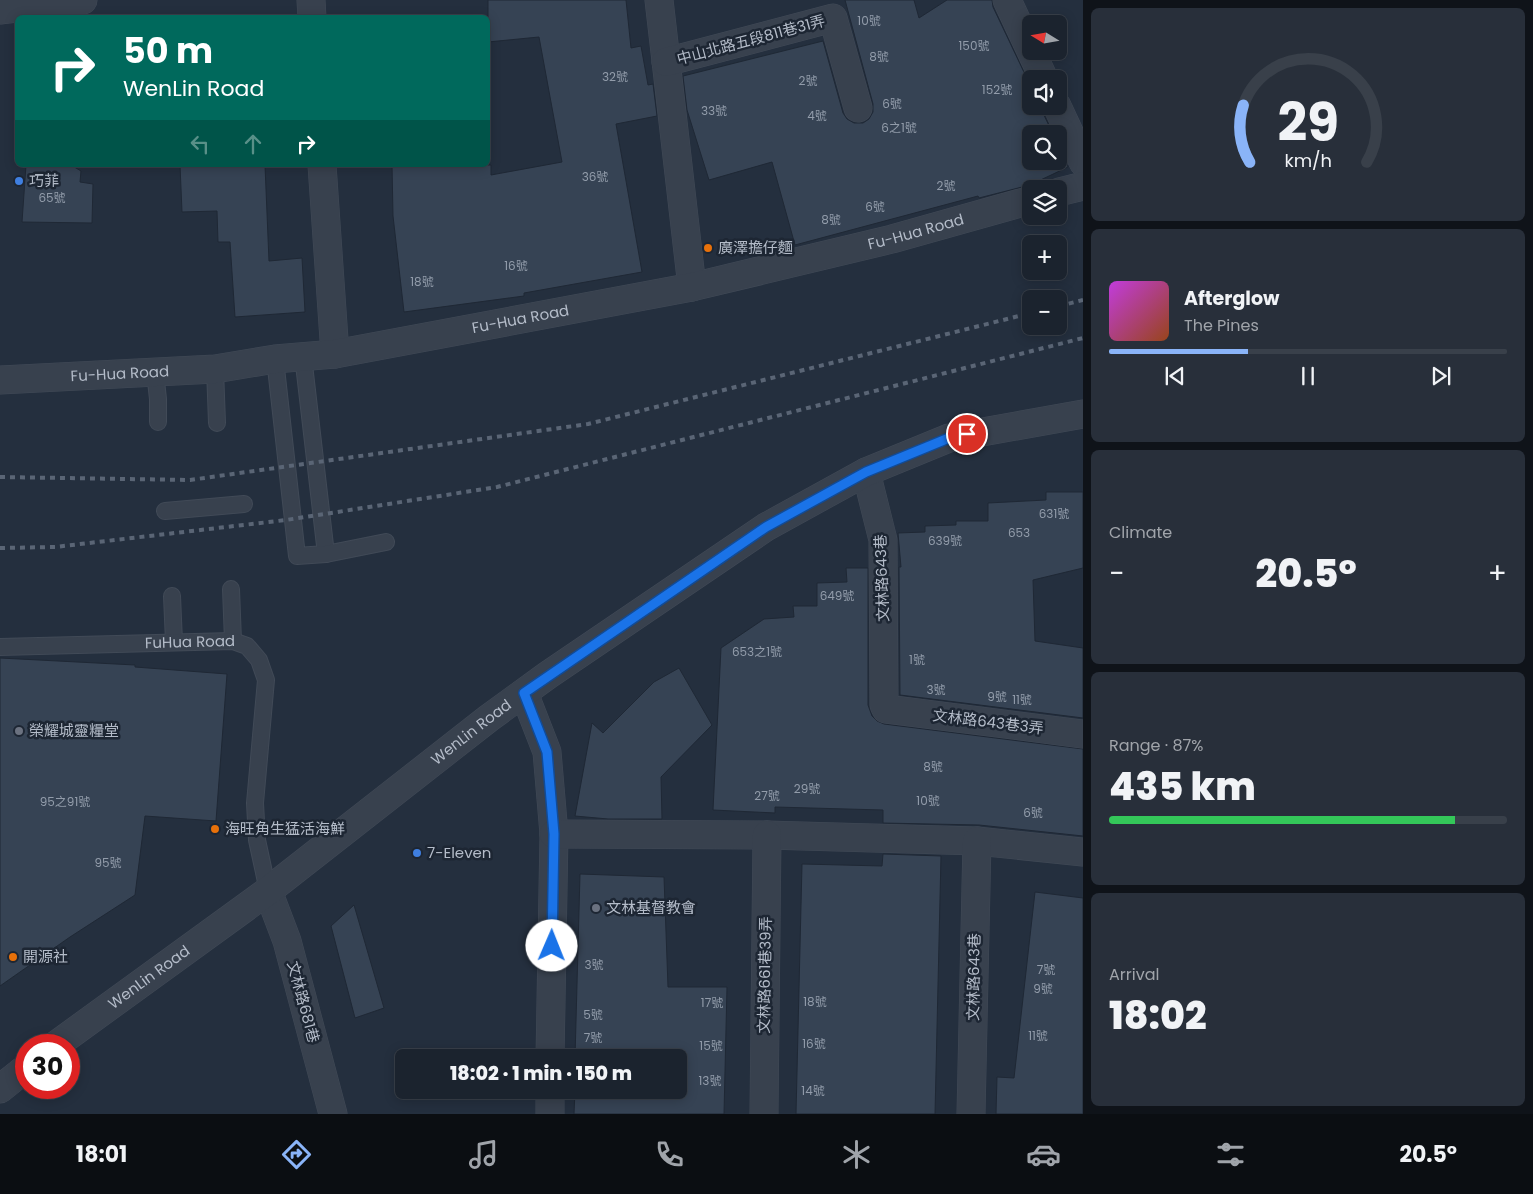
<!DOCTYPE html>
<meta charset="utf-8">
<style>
:root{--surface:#1b232e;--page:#282f3a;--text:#f1f3f6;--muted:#a0a4aa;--line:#39404a;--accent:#8ab4f8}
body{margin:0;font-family:Poppins,"Noto Sans TC",sans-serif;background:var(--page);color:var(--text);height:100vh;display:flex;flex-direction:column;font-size:19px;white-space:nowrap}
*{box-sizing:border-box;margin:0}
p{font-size:16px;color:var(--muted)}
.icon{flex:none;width:28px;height:28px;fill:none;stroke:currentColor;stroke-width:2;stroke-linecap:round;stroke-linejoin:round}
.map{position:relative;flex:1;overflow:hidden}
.side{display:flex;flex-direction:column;gap:8px;padding:8px;background:#0f1319;width:450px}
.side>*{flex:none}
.hud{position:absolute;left:15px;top:15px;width:475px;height:152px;border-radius:8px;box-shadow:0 2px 12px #0003,0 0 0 1px var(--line);background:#00695c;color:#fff;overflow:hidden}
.needle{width:32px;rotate:281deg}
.tools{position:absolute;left:1022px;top:15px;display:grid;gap:10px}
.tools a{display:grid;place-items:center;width:45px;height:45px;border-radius:8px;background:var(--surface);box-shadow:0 2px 12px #0003,0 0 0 1px var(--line);font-size:25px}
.speed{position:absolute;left:15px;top:1034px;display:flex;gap:10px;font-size:25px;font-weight:700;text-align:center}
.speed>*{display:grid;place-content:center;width:65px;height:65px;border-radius:50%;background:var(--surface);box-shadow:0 2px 12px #0003,0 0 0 1px var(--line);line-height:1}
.speed .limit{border:8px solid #d22;background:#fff;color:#111}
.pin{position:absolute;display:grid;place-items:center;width:42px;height:42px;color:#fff;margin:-21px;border:2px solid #fff;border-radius:50%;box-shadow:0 1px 5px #0007}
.me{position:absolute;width:55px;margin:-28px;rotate:1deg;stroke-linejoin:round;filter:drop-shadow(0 0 4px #0008)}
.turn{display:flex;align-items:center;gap:18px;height:105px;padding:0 25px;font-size:22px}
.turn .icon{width:65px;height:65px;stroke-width:2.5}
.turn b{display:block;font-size:35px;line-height:42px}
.lanes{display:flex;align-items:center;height:48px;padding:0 25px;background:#0003;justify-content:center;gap:25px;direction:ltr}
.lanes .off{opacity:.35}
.big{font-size:38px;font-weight:800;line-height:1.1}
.side .card{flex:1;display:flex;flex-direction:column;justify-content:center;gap:8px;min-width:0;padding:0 18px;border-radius:8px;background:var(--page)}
.side .dial{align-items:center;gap:0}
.dial svg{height:130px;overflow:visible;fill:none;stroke:var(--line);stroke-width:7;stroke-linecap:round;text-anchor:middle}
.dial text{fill:var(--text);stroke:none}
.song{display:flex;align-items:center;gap:15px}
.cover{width:60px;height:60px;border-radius:8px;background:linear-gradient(135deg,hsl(290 70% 55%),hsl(20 70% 35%))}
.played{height:5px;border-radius:2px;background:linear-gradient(90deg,var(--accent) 35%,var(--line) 35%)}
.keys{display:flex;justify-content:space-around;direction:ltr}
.heat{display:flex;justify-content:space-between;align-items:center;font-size:28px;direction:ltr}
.charge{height:8px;border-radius:4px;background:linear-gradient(90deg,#34c759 87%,var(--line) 0)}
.trip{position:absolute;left:395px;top:1049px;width:292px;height:50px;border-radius:8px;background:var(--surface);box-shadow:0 2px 12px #0003,0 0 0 1px var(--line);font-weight:800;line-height:50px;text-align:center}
.tab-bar{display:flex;height:80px;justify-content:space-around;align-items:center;background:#0b0e12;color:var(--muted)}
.tab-bar .icon{width:35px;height:35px}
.tab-bar .on{color:var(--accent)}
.tab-bar b{font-size:22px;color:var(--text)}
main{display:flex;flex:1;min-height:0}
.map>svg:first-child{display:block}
.building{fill:#364354;stroke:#1f2835}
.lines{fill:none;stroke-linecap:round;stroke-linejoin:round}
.lane-casing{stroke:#414a57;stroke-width:18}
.street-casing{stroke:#414a57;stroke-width:29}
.lane{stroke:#38414e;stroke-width:16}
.street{stroke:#38414e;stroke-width:28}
.rail{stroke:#5a6575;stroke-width:4;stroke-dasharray:5 5;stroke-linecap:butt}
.route-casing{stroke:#114b97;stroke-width:12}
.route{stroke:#1a73e8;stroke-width:9}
.shop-dot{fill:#3f7fe0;stroke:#1d2633;stroke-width:2}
.food-dot{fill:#e8710a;stroke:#1d2633;stroke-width:2}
.worship-dot{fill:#6b7280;stroke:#1d2633;stroke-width:2}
.labels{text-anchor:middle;stroke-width:5;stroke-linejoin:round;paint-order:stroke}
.number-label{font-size:12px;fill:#929caa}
.street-label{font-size:15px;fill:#b4bcc9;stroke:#1d2633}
.poi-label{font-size:15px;fill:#b4bcc9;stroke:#1d2633;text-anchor:start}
</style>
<main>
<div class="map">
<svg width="1083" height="1114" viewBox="0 0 1083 1114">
<rect width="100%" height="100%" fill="#242f3e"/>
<path class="building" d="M488,0h138l5,48 10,-2 7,39 5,-1 4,32 -41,8 26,148 -118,21v3l-120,16 -11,-96 -1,-51h99v10l71,-13 -23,-125 -51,5z
M845,0h69l5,18 28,-18h45l1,7 38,80v19h11l1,7 10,21h-22v27h28v-14l9,20 -38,18 -51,13 -1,-2 -183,49 -23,-83 -63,18 -22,-70 -4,-34 140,-35 20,72 4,6 7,4h9l6,-4 4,-7v-8z
M26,165h45l10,6 -1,11 13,2 -1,39 -70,-1z
M180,165h85l4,96 33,-3 3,54 -70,5 -5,-75h-12l-1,-31 -35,1z
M1046,492h37v76l-50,12 2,61 48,7v70l-183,-23 -1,-128h2l-3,-34 27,-1v-6l31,-1v-4h32v-18l58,-3z
M846,568h22v137l4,11 5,5 7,3 199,25v87l-104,-11 -96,-2v-13l-108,-3v6l-62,-3 8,-162 43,-29 30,-2 -1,-11h24v-23l30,-1z
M0,658l135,7v2l92,7 -11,147 -71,-5 -10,79 -65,42 -70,49z
M679,668l33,57 -51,52 1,42h-54l-33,-3 17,-93 11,10 51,-51z
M883,854l58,2 -6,258h-139l6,-250 80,2z
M580,874l84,3 4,110h59l-3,127h-150l1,-24h104v-32h-104z
M1035,892l48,6v216h-87l1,-37 17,1z
M354,905l30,103 -29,10 -24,-92z"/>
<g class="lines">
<defs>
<g id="lane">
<path d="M303,356l23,198"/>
<path d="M275,359l22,197 29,-2 60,-12"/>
<path d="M215,369l2,54"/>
<path d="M155,372l3,27v23"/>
<path d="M165,511l79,-7"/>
<path d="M231,589l2,52"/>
<path d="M172,596l2,46"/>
<path id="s1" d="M0,647l233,-6 14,5 12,14 7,20 -11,123 2,37 11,51"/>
</g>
<g id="street">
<path d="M311,0l1,18"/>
<path d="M659,0l33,287"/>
<path d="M1007,0l37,79"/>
<path d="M0,10l83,-10"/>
<path d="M666,62l167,-44 25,90"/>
<path d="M1057,106l26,56"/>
<path d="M322,165l13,189"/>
<path d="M1059,192l24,-6"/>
<path id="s2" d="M0,380l215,-11 60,-10 60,-5 357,-67 200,-48 139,-39"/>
<path d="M866,472l17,68 1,165 2,4 197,25"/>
<path d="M524,693l23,59 7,82 -4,224"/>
<path d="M554,834l213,1 210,6 106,11"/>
<path d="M268,891l19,50 46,173"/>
<path id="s3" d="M56,1045l212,-154 221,-173 59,-43 218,-148 100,-55 83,-34 134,-24"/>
<path d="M0,1089l26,-21"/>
<path d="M550,1114v-24"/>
<path d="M764,1114l3,-279"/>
<path d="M971,1114l6,-273"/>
</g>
</defs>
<use href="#lane" class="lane-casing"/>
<use href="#street" class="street-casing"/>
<use href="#lane" class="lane"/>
<use href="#street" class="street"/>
<path class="rail" d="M1059,306l24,-6
M0,477l190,3 398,-56 443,-111
M0,548l55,-1 231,-27 211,-33 586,-149"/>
</g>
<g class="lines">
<defs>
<path id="route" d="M552,946l2,-112 -7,-82 -23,-59 242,-166 100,-55 83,-34 18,-4"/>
</defs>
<use href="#route" class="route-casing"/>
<use href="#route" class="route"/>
</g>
<g class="shop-dot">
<circle cx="19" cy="181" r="5"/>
<circle cx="417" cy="853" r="5"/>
</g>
<g class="food-dot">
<circle cx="708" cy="248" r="5"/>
<circle cx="215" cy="829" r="5"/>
<circle cx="13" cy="957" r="5"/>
</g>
<g class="worship-dot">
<circle cx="19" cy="731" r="5"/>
<circle cx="596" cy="908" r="5"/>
</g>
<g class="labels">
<g class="number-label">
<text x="869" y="25">10號</text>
<text x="974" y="50">150號</text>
<text x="879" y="61">8號</text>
<text x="615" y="81">32號</text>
<text x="808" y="85">2號</text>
<text x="997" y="94">152號</text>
<text x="892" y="108">6號</text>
<text x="714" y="115">33號</text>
<text x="817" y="120">4號</text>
<text x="899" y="132">6之1號</text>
<text x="595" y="181">36號</text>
<text x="946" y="190">2號</text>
<text x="52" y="202">65號</text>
<text x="875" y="211">6號</text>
<text x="831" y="224">8號</text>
<text x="516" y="270">16號</text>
<text x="422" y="286">18號</text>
<text x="1054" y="518">631號</text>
<text x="1019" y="537">653</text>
<text x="945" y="545">639號</text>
<text x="837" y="600">649號</text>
<text x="757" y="656">653之1號</text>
<text x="917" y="664">1號</text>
<text x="936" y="694">3號</text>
<text x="997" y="701">9號</text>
<text x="1022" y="704">11號</text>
<text x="933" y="771">8號</text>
<text x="807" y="793">29號</text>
<text x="767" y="800">27號</text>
<text x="928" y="805">10號</text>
<text x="65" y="806">95之91號</text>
<text x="1033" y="817">6號</text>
<text x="108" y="867">95號</text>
<text x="594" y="969">3號</text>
<text x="1046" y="974">7號</text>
<text x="1043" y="993">9號</text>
<text x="815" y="1006">18號</text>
<text x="712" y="1007">17號</text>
<text x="593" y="1019">5號</text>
<text x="1038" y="1040">11號</text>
<text x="593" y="1042">7號</text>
<text x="814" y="1048">16號</text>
<text x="711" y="1050">15號</text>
<text x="710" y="1085">13號</text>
<text x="813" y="1095">14號</text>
</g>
<g class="street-label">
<text transform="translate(751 40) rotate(-15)" y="5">中山北路五段811巷31弄</text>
<text dy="5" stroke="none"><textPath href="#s2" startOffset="930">Fu-Hua Road</textPath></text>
<text dy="5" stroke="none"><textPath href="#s2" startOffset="525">Fu-Hua Road</textPath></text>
<text dy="5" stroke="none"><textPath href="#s2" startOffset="120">Fu-Hua Road</textPath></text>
<text transform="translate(882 578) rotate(-92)" y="5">文林路643巷</text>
<text dy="5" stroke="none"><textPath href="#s1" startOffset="190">FuHua Road</textPath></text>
<text transform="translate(988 722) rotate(7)" y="5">文林路643巷3弄</text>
<text dy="5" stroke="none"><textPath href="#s3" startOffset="520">WenLin Road</textPath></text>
<text transform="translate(765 975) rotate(-89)" y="5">文林路661巷39弄</text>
<text transform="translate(974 977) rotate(-89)" y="5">文林路643巷</text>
<text dy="5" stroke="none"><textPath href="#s3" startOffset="115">WenLin Road</textPath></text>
<text transform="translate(303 1002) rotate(75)" y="5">文林路681巷</text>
</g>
<g class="poi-label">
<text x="29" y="186">巧菲</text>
<text x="718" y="253">廣澤擔仔麵</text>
<text x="29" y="736">榮耀城靈糧堂</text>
<text x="225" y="834">海旺角生猛活海鮮</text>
<text x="427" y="858">7-Eleven</text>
<text x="606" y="913">文林基督教會</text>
<text x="23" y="962">開源社</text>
</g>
</g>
</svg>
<div class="tools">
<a><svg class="needle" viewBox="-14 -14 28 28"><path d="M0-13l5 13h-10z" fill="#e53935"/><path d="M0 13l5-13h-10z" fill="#a0a4aa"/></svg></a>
<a><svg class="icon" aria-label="sound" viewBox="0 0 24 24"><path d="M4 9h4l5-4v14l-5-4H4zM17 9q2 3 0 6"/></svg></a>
<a><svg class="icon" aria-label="search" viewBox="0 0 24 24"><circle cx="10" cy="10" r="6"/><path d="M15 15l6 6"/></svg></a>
<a><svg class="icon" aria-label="layers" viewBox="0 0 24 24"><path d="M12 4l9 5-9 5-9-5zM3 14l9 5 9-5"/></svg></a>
<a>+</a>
<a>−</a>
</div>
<div class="speed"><div class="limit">30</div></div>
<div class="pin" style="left:967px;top:434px;background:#d93025"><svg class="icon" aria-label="arrive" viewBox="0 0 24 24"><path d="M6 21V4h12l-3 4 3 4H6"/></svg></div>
<svg class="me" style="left:552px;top:946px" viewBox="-20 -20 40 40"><circle r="19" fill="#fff"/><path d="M0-13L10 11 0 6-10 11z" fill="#1a73e8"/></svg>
<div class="trip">18:02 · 1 min · 150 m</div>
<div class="hud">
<div class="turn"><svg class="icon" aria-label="right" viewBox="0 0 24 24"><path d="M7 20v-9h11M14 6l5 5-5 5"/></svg><div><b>50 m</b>WenLin Road</div></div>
<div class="lanes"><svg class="icon off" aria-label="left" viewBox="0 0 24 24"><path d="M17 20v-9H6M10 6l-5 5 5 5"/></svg><svg class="icon off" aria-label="ahead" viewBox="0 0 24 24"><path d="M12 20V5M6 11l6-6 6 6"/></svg><svg class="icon" aria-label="right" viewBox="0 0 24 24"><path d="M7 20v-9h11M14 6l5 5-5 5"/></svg></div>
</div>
</div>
<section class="side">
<div class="card dial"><svg viewBox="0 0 100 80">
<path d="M14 69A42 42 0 1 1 86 69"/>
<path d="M14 69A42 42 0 0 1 10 34" stroke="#8ab4f8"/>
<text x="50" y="56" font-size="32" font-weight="700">29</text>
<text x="50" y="72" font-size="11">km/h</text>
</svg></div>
<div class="card">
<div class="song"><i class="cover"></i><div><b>Afterglow</b><p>The Pines</p></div></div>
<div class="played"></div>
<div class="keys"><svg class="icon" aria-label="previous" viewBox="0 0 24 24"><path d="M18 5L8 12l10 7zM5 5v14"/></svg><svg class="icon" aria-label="pause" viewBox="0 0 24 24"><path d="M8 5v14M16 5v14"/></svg><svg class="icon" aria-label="next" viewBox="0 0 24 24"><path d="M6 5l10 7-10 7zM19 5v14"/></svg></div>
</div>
<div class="card"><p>Climate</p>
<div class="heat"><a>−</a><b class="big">20.5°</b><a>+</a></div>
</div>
<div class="card"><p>Range · 87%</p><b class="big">435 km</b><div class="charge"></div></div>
<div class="card"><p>Arrival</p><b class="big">18:02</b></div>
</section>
</main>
<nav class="tab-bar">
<b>18:01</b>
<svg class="icon on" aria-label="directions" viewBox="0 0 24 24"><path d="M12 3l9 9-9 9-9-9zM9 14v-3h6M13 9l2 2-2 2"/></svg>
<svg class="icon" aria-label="music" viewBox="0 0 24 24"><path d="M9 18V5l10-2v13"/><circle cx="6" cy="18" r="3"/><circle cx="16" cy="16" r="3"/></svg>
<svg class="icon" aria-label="phone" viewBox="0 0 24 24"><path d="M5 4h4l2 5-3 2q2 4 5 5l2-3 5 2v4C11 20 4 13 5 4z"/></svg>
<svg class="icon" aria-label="climate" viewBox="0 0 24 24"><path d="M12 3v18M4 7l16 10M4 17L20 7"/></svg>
<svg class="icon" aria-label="car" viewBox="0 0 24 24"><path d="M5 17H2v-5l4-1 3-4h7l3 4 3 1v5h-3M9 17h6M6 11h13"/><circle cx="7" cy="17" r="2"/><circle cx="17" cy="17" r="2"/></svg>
<svg class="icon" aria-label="filters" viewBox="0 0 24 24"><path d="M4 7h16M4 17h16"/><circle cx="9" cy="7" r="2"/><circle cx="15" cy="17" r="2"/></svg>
<b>20.5°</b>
</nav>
